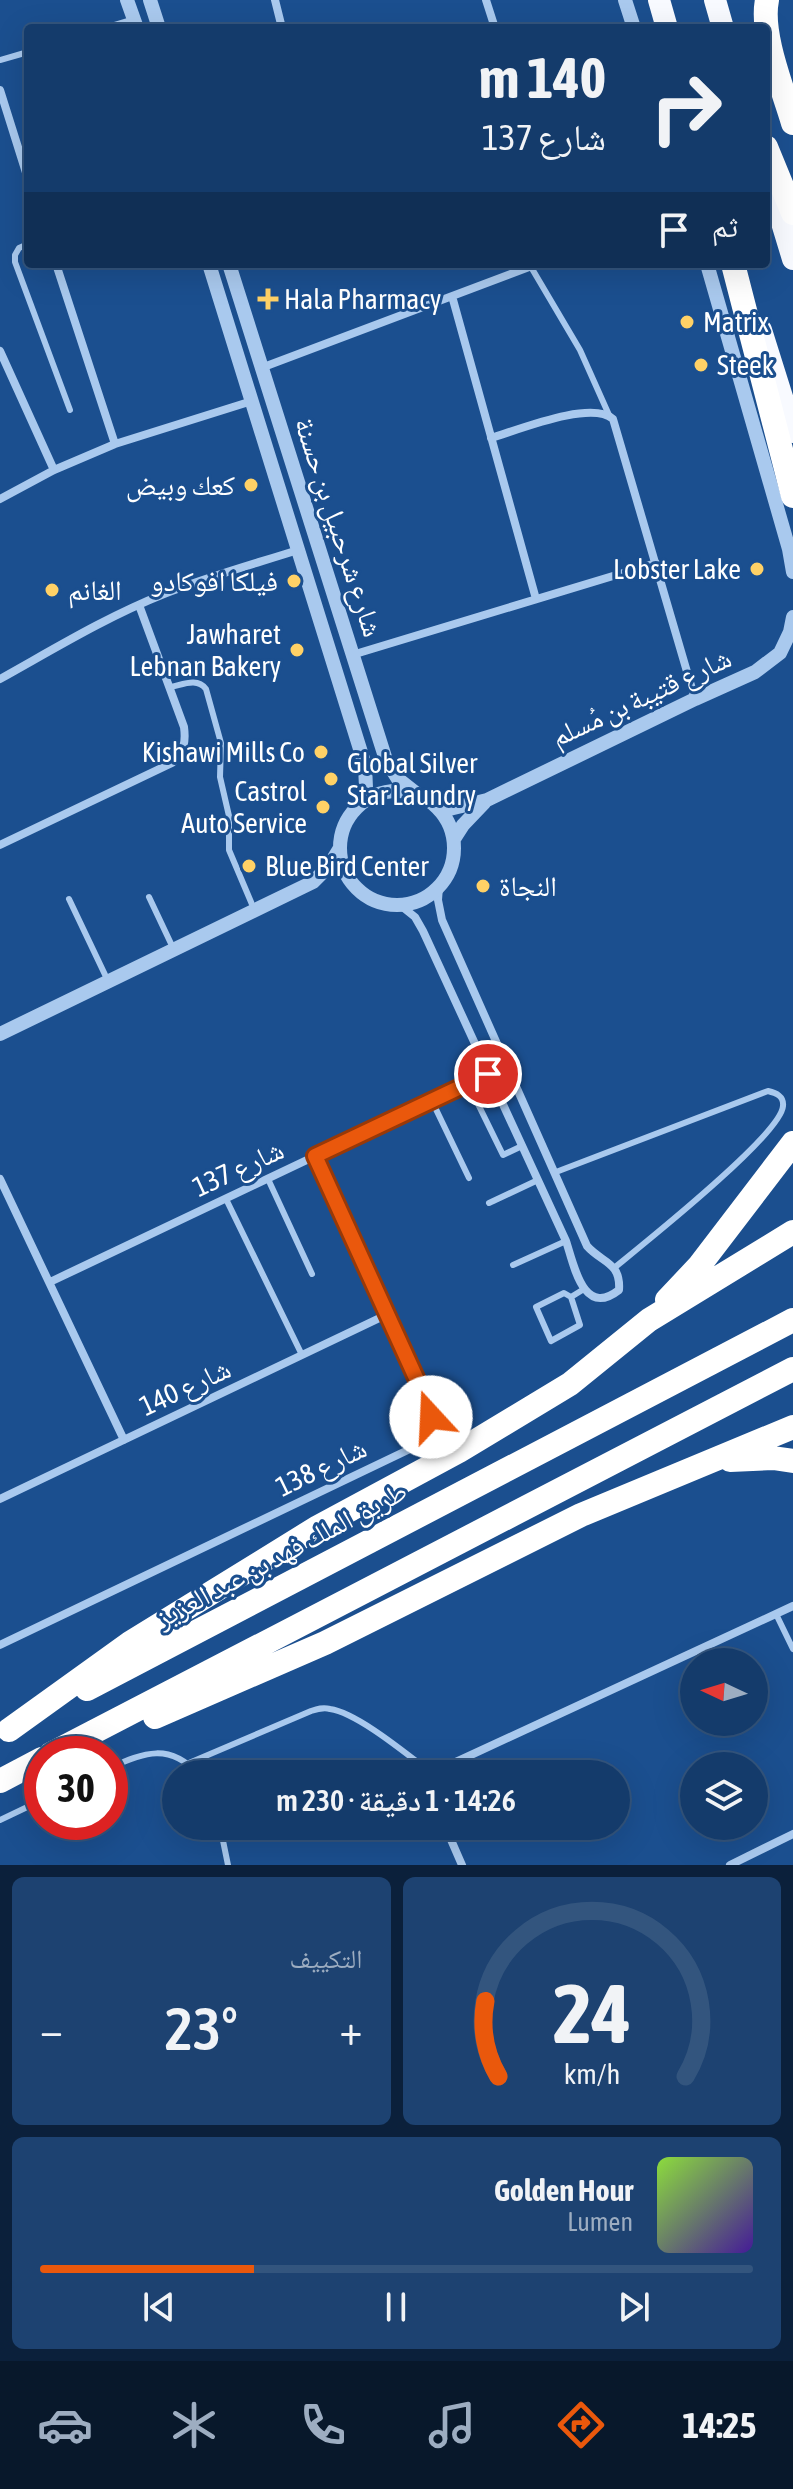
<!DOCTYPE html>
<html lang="ar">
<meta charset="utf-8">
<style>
:root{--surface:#143b6b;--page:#1d4271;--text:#f1f3f6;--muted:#9dadc1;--line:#33557e;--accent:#ea580c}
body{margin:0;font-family:"Asap Condensed","Noto Naskh Arabic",sans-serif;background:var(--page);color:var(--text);direction:rtl;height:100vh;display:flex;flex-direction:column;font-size:30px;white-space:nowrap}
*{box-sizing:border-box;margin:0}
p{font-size:26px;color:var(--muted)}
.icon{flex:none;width:44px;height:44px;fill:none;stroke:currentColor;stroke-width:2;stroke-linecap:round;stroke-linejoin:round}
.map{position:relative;height:1865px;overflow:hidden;direction:ltr}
.sheet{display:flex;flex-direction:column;gap:12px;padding:12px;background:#0b203b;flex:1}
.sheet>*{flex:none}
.banner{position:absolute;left:24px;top:24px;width:746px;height:244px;border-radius:8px;box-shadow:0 8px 32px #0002,0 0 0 2px var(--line);direction:rtl;background:#143b6b;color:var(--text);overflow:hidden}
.needle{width:52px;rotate:274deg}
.buttons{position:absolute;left:680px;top:1648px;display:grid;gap:16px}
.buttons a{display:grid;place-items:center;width:88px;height:88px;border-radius:50%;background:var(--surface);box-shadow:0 8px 32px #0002,0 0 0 2px var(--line);font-size:40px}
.speed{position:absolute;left:24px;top:1736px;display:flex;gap:16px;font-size:40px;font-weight:700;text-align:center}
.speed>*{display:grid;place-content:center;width:104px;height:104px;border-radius:50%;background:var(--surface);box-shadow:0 8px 32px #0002,0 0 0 2px var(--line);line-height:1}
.speed .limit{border:12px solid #d22;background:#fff;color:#111}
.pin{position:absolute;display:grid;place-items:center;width:68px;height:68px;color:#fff;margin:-34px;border:4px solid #fff;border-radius:50%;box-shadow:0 2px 8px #0007}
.me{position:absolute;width:88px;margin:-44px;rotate:340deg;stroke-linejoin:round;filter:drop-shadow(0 0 6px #0008)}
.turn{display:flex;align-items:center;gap:28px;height:168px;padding:0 32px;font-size:36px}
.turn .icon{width:104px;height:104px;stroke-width:2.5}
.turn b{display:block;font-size:56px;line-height:68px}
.then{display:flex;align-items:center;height:76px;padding:0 32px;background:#0003;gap:16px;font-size:30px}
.big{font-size:60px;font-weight:600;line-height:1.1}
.sheet .tile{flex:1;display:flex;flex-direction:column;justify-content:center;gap:12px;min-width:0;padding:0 28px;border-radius:12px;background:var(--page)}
.sheet .dial{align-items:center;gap:0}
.dial svg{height:208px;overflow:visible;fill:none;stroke:var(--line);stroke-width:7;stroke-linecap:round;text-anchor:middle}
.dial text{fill:var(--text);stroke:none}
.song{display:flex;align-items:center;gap:24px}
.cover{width:96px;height:96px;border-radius:12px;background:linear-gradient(135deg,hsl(90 70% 55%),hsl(260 70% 35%))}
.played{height:8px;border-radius:4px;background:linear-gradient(90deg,var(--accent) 30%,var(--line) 30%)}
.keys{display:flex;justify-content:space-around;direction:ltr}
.heat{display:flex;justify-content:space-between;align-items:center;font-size:44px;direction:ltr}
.sheet .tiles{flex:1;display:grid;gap:12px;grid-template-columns:1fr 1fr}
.tile:last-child{grid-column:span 2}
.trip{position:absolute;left:162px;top:1760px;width:468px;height:80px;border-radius:40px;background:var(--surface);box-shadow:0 8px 32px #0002,0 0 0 2px var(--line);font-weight:600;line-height:80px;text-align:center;direction:rtl}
.tab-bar{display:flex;height:128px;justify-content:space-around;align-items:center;background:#08182b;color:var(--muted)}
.tab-bar .icon{width:56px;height:56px}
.tab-bar .selected{color:var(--accent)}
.tab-bar b{font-size:36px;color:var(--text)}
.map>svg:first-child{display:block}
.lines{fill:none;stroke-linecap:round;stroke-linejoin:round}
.service{stroke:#a9c9ee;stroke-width:6}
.minor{stroke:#a9c9ee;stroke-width:8}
.tertiary{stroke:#a9c9ee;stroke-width:14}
.trunk{stroke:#f8faff;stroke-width:22}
.motorway{stroke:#fff;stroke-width:24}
.route-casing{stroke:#983908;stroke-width:20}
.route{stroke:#ea580c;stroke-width:14}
.poi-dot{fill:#ffd166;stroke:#1b4f8f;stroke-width:3}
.labels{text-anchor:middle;stroke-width:6;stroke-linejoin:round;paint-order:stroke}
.poi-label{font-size:28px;fill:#fff;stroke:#1b4f8f;text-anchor:start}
.street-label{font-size:28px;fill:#fff;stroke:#1b4f8f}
</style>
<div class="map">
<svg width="793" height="1865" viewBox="0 0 793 1865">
<rect width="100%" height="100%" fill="#1b4f8f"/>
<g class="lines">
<path class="service" d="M104,28l30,-9
M0,60l28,-8
M28,244l-9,4 -4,7v7l55,148
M531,267l49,83 29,65
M170,687c12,-2 27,-10 36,2l15,54 -1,34 9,39v34l25,59
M149,897l25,53
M69,899l39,82
M432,1101l37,77
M478,1104l25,51 19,-9
M556,1172l212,-81c8,2 16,5 15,15 -2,29 -141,139 -169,162
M268,1179l44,95
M226,1199l76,156
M489,1203l49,-23
M513,1265l53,-24
M571,1297l9,28 -29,16 -15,-34 28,-14 7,4 13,-8
M776,1614l17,35
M189,1763l122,-52c6,-2 12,-4 19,-2 28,4 79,47 103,65
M110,1768c34,-16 60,-25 88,6
M0,1820l42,-20
M220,1826l8,39"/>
<path class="minor" d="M275,0l7,28
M486,0l9,28
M0,90l28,89
M56,264l59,180
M452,296l84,303
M0,351l54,119
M261,368l276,-104
M491,438c27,-8 100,-38 122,-19l82,280
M0,499l54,-29 61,-26 137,-43
M352,655l304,-92
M0,679c54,-30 106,-62 164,-85 43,-17 90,-30 134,-44
M0,845l172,-82c12,-10 14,-21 12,-36l-45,-122
M400,905l15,12 8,14 143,310c8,24 17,77 53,49 2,-28 -17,-27 -32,-44l-145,-326 -4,-20 1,-13
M0,1179l124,261
M50,1282l438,-208
M0,1499l388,-185
M0,1645l410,-196c19,-12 25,-26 17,-47l-112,-246
M434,1774l11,-7 348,-161
M445,1826l17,39
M730,1865l63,-31"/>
<path class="tertiary" d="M127,0l10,28
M150,0l9,28
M625,0l9,28
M209,264l156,501 1,23 -5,16
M229,264l157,496 12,19 19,15
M707,264l82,285 4,23
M340 848a57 57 0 1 1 114 0a57 57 0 1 1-114 0Z
M441,811l46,-11 208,-101 60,-27 25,-19 10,-21 3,-15
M454,839l9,-14 21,-22
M0,1034l313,-152 16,-16 11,-18"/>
<path class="trunk" d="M659,0l8,28
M715,0l8,28
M769,180l24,79
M761,330l32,102"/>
<path class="motorway" d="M767,0c-7,34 16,89 26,123
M766,147l27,66
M733,264l60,232
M667,1300l32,-34 94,-123
M730,1460l43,-2 20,3
M87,1689l706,-369
M155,1717l170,-74 256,-128 212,-88
M9,1730l121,-87 188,-116 141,-76 111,-67 79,-64 144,-88
M51,1754l742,-385
M0,1781l42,-22"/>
</g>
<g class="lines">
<defs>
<path id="route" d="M431,1417l-4,-15 -112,-246 173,-82"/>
</defs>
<use href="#route" class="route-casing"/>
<use href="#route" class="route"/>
</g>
<g class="poi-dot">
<path d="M264 287h8v8h8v8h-8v8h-8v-8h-8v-8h8z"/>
<circle cx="687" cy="322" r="8"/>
<circle cx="701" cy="365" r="8"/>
<circle cx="251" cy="485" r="8"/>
<circle cx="757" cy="569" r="8"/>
<circle cx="294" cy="581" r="8"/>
<circle cx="52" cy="590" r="8"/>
<circle cx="297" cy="650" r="8"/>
<circle cx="321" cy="752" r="8"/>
<circle cx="331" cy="779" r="8"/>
<circle cx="323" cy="807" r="8"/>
<circle cx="249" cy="866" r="8"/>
<circle cx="483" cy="886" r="8"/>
</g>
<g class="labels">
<g class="poi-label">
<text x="284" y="309">Hala Pharmacy</text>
<text x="703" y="332">Matrix</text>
<text x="717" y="375">Steek</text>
<text x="235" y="495" text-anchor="end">كعك وبيض</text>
<text x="741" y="579" text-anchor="end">Lobster Lake</text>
<text x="278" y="591" text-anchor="end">فيلكا افوكادو</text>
<text x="68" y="600">الغانم</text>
<text x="281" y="644" text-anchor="end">Jawharet<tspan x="281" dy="32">Lebnan Bakery</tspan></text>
<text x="305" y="762" text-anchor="end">Kishawi Mills Co</text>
<text x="347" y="773">Global Silver<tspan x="347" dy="32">Star Laundry</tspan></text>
<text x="307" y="801" text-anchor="end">Castrol<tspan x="307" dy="32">Auto Service</tspan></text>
<text x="265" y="876">Blue Bird Center</text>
<text x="499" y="896">النجاة</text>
</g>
<g class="street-label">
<text transform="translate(339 527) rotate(72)" y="10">شارع شرحبيل بن حسنة</text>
<text transform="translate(641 697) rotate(-25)" y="10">شارع قتيبة بن مُسلم</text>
<text transform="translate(238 1168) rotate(-25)" y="10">شارع 137</text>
<text transform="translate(185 1387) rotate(-25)" y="10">شارع 140</text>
<text transform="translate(321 1467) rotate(-26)" y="10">شارع 138</text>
<text transform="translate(281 1554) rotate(-28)" y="10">طريق الملك فهد بن عبد العزيز</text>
</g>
</g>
</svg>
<div class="buttons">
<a><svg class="needle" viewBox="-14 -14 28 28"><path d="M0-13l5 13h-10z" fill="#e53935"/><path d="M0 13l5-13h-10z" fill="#9dadc1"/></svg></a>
<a><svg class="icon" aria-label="layers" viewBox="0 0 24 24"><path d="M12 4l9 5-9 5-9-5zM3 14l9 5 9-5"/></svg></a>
</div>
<div class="speed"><div class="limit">30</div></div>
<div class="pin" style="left:488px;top:1074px;background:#d93025"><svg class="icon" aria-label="arrive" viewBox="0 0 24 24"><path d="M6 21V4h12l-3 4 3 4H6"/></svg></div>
<svg class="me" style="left:431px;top:1417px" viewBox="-20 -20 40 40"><circle r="19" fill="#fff"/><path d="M0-13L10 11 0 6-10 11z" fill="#ea580c"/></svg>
<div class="trip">14:26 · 1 دقيقة · 230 m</div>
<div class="banner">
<div class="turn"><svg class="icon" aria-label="right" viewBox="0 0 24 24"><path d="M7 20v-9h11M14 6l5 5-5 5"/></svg><div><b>140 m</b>شارع 137</div></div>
<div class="then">ثم<svg class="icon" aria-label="arrive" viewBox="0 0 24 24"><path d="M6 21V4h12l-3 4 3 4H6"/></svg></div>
</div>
</div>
<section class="sheet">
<div class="tiles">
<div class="tile dial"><svg viewBox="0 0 100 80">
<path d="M14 69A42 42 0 1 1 86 69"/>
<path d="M14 69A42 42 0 0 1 9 40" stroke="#ea580c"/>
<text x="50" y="56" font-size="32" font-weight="700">24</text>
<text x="50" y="72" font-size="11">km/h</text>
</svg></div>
<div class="tile"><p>التكييف</p>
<div class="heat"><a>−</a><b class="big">23°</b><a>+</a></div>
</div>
<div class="tile">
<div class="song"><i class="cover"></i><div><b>Golden Hour</b><p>Lumen</p></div></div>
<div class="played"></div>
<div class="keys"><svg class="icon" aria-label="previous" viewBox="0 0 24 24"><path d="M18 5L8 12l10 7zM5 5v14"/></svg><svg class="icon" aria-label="pause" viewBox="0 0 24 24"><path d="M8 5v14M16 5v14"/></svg><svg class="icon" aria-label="next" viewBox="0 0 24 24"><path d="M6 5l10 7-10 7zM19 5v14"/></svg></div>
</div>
</div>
</section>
<nav class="tab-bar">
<b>14:25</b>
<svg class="icon selected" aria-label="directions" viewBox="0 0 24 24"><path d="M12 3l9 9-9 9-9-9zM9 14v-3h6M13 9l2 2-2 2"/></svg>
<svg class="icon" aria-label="music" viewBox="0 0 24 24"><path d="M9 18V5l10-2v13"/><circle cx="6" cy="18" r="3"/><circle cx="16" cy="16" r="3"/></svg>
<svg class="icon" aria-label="phone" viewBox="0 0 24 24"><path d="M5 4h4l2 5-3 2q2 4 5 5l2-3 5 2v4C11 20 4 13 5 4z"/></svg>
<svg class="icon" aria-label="climate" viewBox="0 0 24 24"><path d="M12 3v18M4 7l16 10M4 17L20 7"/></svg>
<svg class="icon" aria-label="car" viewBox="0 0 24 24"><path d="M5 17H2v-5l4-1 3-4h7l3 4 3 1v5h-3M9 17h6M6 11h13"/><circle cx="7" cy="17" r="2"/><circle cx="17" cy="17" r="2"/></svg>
</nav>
